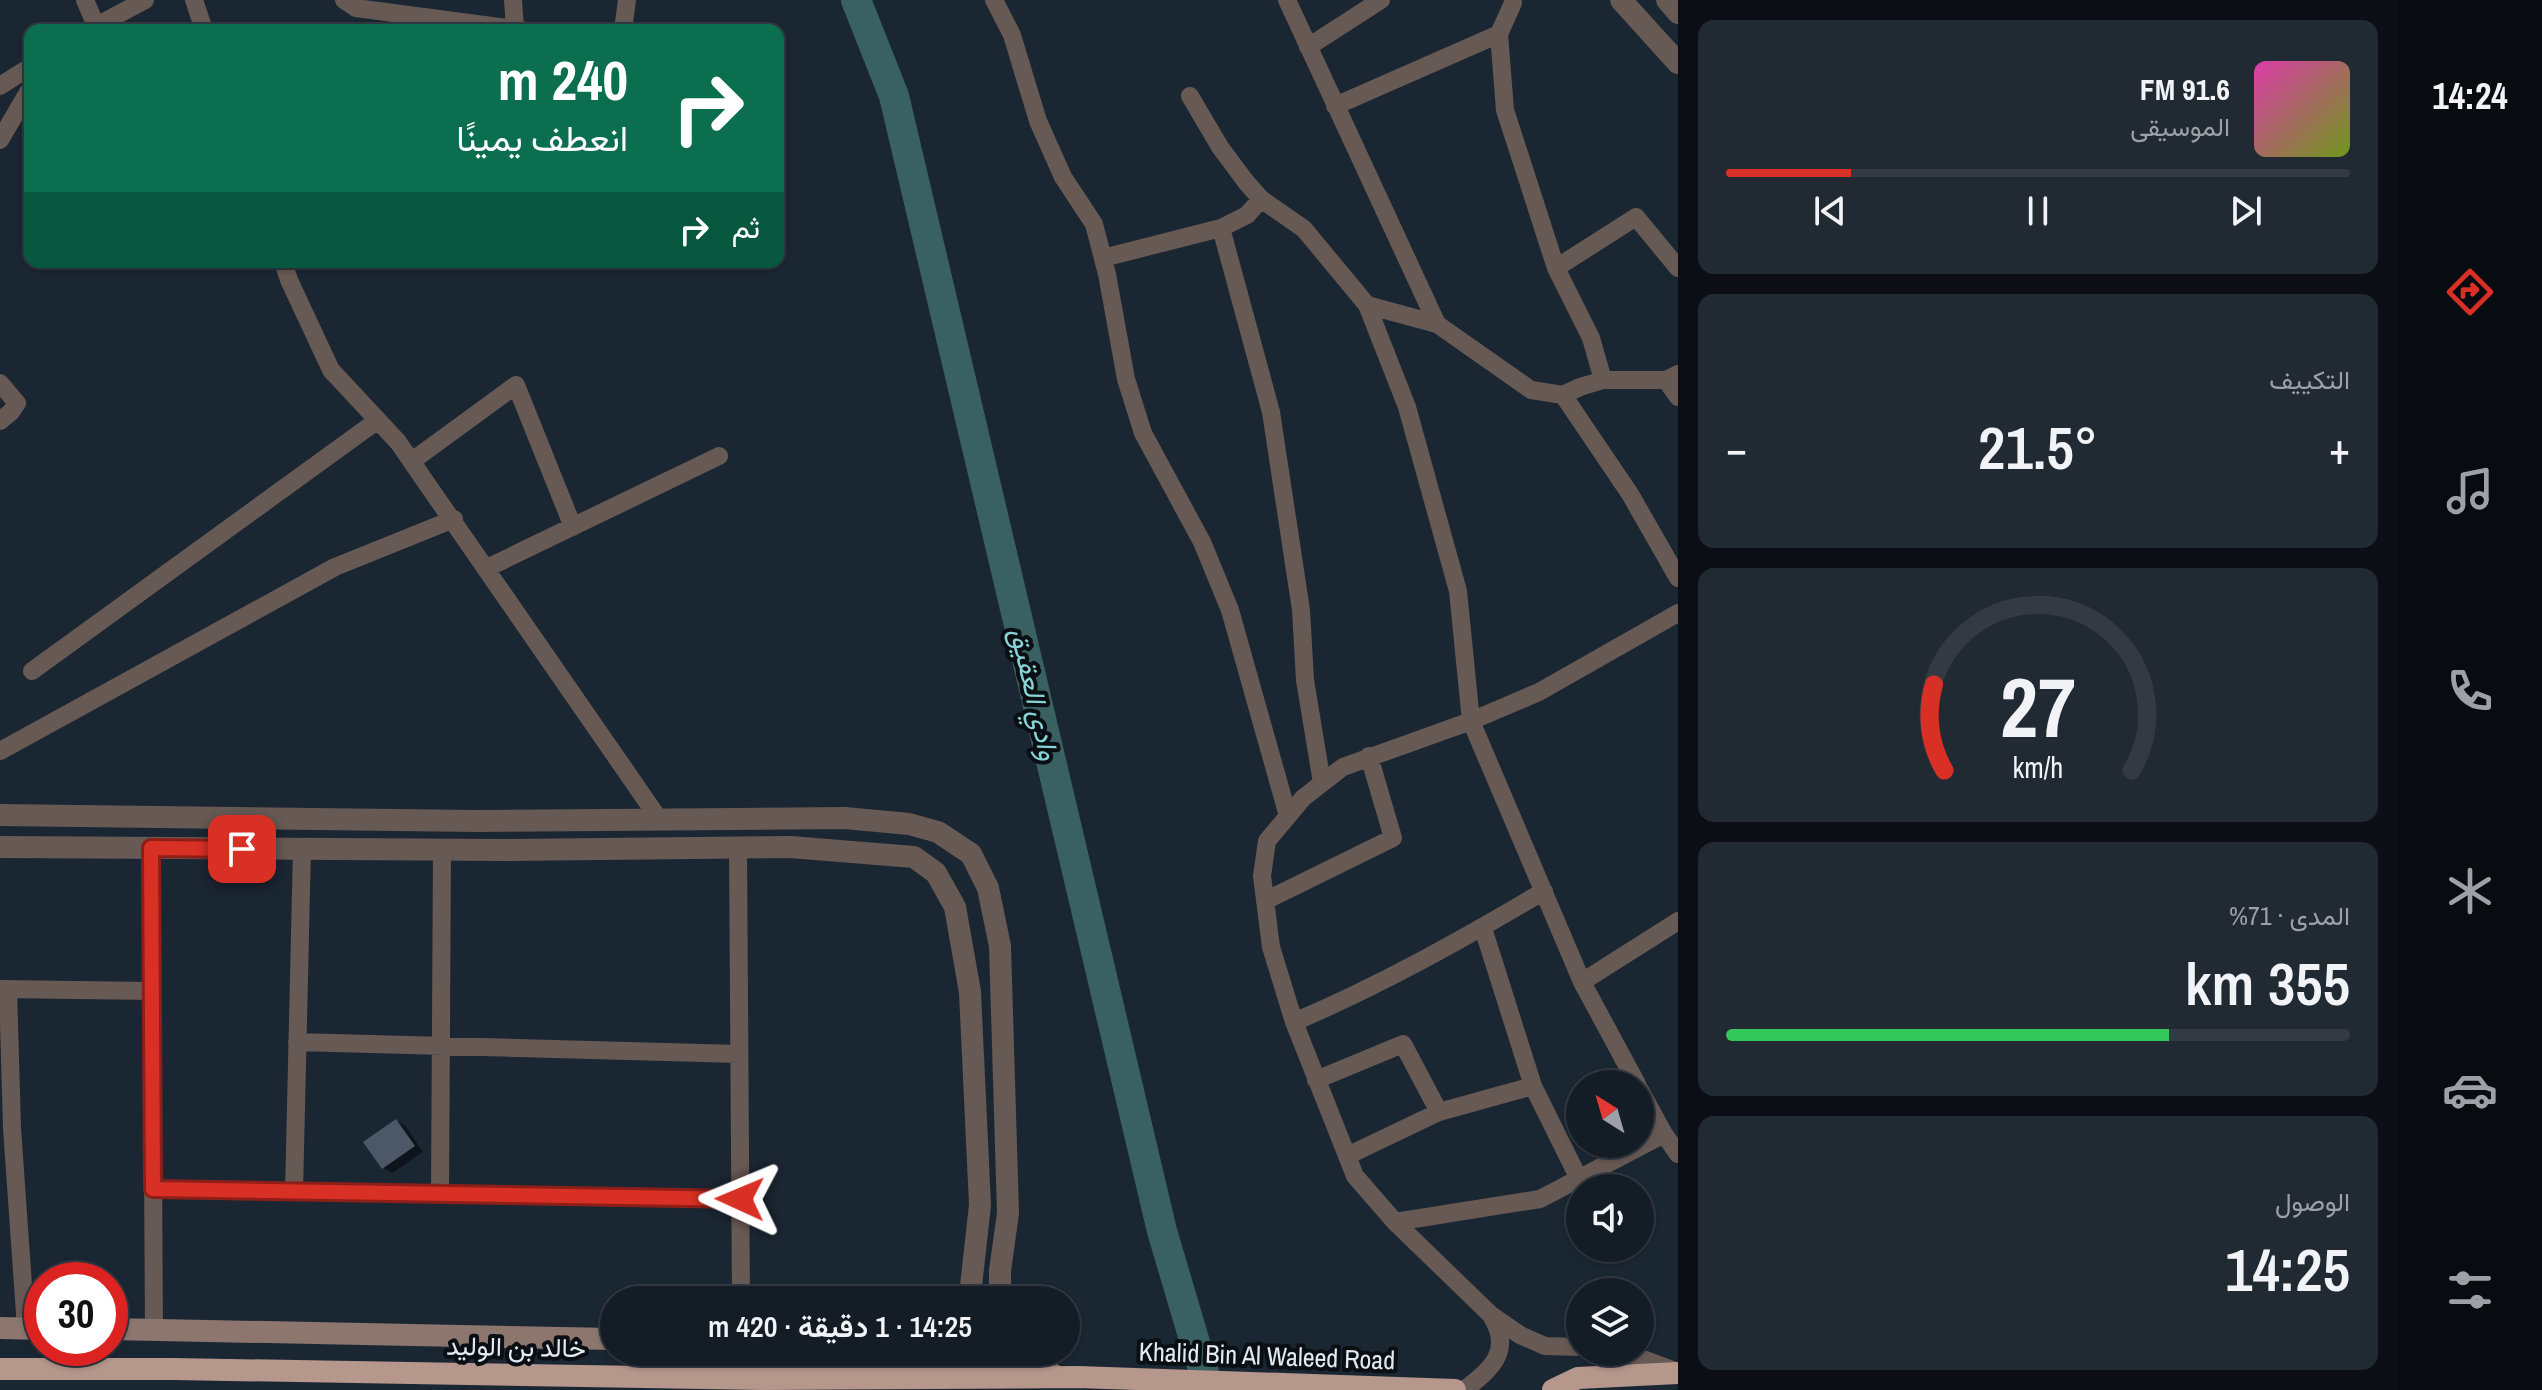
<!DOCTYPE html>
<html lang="ar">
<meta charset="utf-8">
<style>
:root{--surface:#141c26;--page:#212932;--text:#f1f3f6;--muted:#9da1a7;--line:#333a43;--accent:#d93025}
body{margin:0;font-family:"Archivo Narrow",Vazirmatn,sans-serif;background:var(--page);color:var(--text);direction:rtl;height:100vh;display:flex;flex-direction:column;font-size:30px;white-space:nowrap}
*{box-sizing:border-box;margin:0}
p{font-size:26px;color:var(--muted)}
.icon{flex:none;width:44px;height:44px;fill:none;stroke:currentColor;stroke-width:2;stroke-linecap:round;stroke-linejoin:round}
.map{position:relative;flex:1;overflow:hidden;direction:ltr}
.panel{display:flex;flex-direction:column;gap:20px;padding:20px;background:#0b0f15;width:720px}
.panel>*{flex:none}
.hud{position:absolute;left:24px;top:24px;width:760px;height:244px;border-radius:16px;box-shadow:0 2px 6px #0004,0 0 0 2px var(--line);direction:rtl;background:#0b6e4f;color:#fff;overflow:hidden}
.needle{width:52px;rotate:323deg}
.fabs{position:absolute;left:1566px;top:1070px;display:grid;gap:16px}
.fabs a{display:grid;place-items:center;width:88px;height:88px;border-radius:50%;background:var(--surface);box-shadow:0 2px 6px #0004,0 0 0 2px var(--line);font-size:40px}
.speed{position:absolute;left:24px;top:1262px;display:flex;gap:16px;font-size:40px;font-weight:700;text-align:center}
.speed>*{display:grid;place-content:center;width:104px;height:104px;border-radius:50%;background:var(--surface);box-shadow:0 2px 6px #0004,0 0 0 2px var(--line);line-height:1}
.speed .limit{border:12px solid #d22;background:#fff;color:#111}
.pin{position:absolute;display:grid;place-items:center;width:68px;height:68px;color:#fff;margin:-34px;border-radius:16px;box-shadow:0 4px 12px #0006}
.me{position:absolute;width:88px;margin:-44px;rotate:271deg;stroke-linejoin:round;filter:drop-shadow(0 0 6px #0008)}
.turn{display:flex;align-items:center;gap:28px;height:168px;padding:0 24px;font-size:36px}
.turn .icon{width:104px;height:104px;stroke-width:2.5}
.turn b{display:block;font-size:56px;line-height:68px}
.then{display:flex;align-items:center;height:76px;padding:0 24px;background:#0003;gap:16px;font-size:30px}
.big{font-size:60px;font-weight:600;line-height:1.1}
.panel .tile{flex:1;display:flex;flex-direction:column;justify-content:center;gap:12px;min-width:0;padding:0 28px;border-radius:16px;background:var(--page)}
.panel .dial{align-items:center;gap:0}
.dial svg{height:208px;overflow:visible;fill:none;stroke:var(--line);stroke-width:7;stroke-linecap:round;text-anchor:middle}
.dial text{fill:var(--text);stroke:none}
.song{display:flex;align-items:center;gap:24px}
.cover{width:96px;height:96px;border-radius:12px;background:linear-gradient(135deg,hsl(320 70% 55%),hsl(80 70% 35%))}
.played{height:8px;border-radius:4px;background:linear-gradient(90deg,var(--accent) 20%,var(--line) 20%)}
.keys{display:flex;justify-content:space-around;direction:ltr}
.heat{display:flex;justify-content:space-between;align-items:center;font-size:44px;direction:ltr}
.charge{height:12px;border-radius:6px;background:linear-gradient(90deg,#34c759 71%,var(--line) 0)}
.trip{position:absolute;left:600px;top:1286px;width:480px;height:80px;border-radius:40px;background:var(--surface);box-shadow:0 2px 6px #0004,0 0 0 2px var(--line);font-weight:600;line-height:80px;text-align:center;direction:rtl}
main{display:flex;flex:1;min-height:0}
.menu{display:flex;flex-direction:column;width:144px;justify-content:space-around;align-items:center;background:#080b0f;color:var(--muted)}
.menu .icon{width:56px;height:56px}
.menu .current{color:var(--accent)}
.menu b{font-size:36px;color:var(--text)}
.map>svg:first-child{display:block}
.shadow{fill:#0007}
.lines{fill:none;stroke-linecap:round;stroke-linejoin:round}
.river{stroke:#3a6162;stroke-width:30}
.building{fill:#4c5867}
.minor{stroke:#675954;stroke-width:18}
.tertiary{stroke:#675954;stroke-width:22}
.secondary{stroke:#8c766e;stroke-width:22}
.trunk{stroke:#b6978c;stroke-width:22}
.route-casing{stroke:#8d1f18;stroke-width:20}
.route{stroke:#d93025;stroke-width:14}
.labels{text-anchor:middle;stroke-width:8;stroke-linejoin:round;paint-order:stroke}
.street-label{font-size:26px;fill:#e3eaf3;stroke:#0a0f14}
.water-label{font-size:28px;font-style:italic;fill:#88d3d6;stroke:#0a0f14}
</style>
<main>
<nav class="menu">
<b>14:24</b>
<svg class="icon current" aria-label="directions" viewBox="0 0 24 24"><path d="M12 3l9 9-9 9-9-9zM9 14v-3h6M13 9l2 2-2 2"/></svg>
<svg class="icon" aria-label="music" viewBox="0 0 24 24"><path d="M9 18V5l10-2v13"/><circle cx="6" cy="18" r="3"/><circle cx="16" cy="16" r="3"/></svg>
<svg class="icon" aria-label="phone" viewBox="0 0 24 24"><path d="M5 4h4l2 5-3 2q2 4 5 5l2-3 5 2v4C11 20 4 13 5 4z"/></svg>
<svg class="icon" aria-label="climate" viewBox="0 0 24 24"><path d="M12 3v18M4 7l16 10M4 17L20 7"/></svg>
<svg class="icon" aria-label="car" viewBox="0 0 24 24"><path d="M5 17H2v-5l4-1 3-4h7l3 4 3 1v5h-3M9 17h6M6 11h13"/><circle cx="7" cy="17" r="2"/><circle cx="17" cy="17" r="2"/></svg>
<svg class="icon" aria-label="filters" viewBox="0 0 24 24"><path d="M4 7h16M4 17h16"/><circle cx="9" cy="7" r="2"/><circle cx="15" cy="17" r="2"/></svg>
</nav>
<section class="panel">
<div class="tile">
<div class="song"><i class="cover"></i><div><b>91.6 FM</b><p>الموسيقى</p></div></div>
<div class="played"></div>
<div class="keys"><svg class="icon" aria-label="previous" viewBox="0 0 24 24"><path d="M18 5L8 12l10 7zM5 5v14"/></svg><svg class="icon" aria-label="pause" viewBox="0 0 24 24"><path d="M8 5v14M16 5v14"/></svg><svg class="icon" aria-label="next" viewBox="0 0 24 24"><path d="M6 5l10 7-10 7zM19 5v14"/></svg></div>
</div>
<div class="tile"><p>التكييف</p>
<div class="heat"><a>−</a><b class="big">21.5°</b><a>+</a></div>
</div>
<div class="tile dial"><svg viewBox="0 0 100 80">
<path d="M14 69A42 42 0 1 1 86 69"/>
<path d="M14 69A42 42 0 0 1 10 36" stroke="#d93025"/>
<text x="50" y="56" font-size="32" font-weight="700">27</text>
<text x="50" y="72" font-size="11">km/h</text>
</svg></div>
<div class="tile"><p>المدى · 71%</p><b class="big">355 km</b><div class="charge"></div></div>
<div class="tile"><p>الوصول</p><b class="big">14:25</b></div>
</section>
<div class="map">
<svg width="1678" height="1390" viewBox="0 0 1678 1390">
<rect width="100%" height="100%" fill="#1b2633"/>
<path class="shadow" d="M397,1121l9,6 17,25 -31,21 -9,-5z"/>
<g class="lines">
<path class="river" d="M856,0l38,96 268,1135 47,159"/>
</g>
<path class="building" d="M396,1119l19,27 -33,23 -19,-27z"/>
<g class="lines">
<path class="minor" d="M85,0l11,26
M194,0l10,30
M344,0l12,8 166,22
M513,0l2,29
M994,0l18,35 26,86 25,56 31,47 13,50 19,105 17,54 59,109 28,68 58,206
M1287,0l150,324
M89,30l56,-30
M623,30l4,-30
M1308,47l73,-47
M0,86l30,-19
M1190,96l30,51 26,35 15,17 43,30 63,76 70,19 94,66 32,5 17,-8 23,-7 -12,-42 -35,-70 -51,-158 -6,-76 14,-31
M1335,106l164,-72
M0,140l30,-51
M1221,228l50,184 30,198 4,70 17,103
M1103,258l118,-30 26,-13 14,-16
M283,262l6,18 42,90 67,72 261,377
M1556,268l80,-51 42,51
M1367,305l40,102 51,184 13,130 111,261 55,102
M1603,380h63l12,-6
M1666,380l12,17
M0,383l17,20 -6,9 -11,9
M1563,395l67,99 48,84
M412,461l104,-76 57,142
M487,568l232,-112
M32,671l346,-251
M0,751l335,-184 119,-48
M151,848l3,481
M738,848l3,452
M1265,901l128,-63 -24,-82
M1483,928l50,158 46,93
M1582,982l96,-61
M0,989l152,2
M8,989l4,139 14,200
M1294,1022c87,-37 169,-83 250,-131
M297,1042l442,12
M1316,1080l87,-36 36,68
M1664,1134l14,20
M1347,1156l92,-44 94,-26
M153,1189l587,10
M294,1192l8,-343
M440,1194l2,-344
M1395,1222l145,-23 124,-65 -24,-44
M1580,1347l-35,-1 -25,-11 -29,-20 -96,-93 -40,-46 -61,-154 -23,-75 -9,-71 5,-35 36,-43 40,-31 128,-46 68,-29 139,-79
M1624,1352l54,20
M1464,1390c26,-20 49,-38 28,-73"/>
<path class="tertiary" d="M1621,0l57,63
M1667,0l11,13
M0,815l476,6 369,-3 64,6 29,8 33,22 17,34 12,58 8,267 -8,58v29
M0,847l502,3 288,-3 124,10 22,16 19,34 15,85 10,213 -9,81 -6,14"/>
<path class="secondary" d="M0,1328l42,1
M110,1329l504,10
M904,1352l127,15 23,8"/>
<path class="trunk" d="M0,1369h174l588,10 316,-2 377,13
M1553,1390l25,-12 100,-5"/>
</g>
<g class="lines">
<defs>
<path id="route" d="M242,849l-91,-1 2,341 587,10"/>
</defs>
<use href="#route" class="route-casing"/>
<use href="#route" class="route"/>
</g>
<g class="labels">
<g class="street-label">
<text transform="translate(516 1347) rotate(1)" y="9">خالد بن الوليد</text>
<text transform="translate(1267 1356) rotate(2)" y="9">Khalid Bin Al Waleed Road</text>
</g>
<g class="water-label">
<text transform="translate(1035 694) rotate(77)" y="10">وادي العقيق</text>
</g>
</g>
</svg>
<div class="fabs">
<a><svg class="needle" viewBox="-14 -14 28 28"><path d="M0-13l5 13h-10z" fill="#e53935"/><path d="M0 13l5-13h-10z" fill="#9da1a7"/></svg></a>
<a><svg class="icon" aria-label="sound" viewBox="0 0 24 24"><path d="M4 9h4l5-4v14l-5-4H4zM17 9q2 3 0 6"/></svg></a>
<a><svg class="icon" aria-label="layers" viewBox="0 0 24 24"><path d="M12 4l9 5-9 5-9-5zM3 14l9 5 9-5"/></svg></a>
</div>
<div class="speed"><div class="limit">30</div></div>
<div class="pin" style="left:242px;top:849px;background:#d93025"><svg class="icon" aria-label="arrive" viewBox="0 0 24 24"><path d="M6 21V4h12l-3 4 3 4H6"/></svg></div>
<svg class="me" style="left:740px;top:1199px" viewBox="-20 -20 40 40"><path d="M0-17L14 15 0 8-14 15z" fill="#d93025" stroke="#fff" stroke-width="4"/></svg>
<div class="trip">14:25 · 1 دقيقة · 420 m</div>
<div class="hud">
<div class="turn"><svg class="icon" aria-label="right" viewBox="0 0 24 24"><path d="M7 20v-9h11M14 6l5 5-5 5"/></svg><div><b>240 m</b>انعطف يمينًا</div></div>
<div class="then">ثم<svg class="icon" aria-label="right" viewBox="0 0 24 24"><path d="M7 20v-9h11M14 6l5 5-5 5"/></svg></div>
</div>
</div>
</main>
